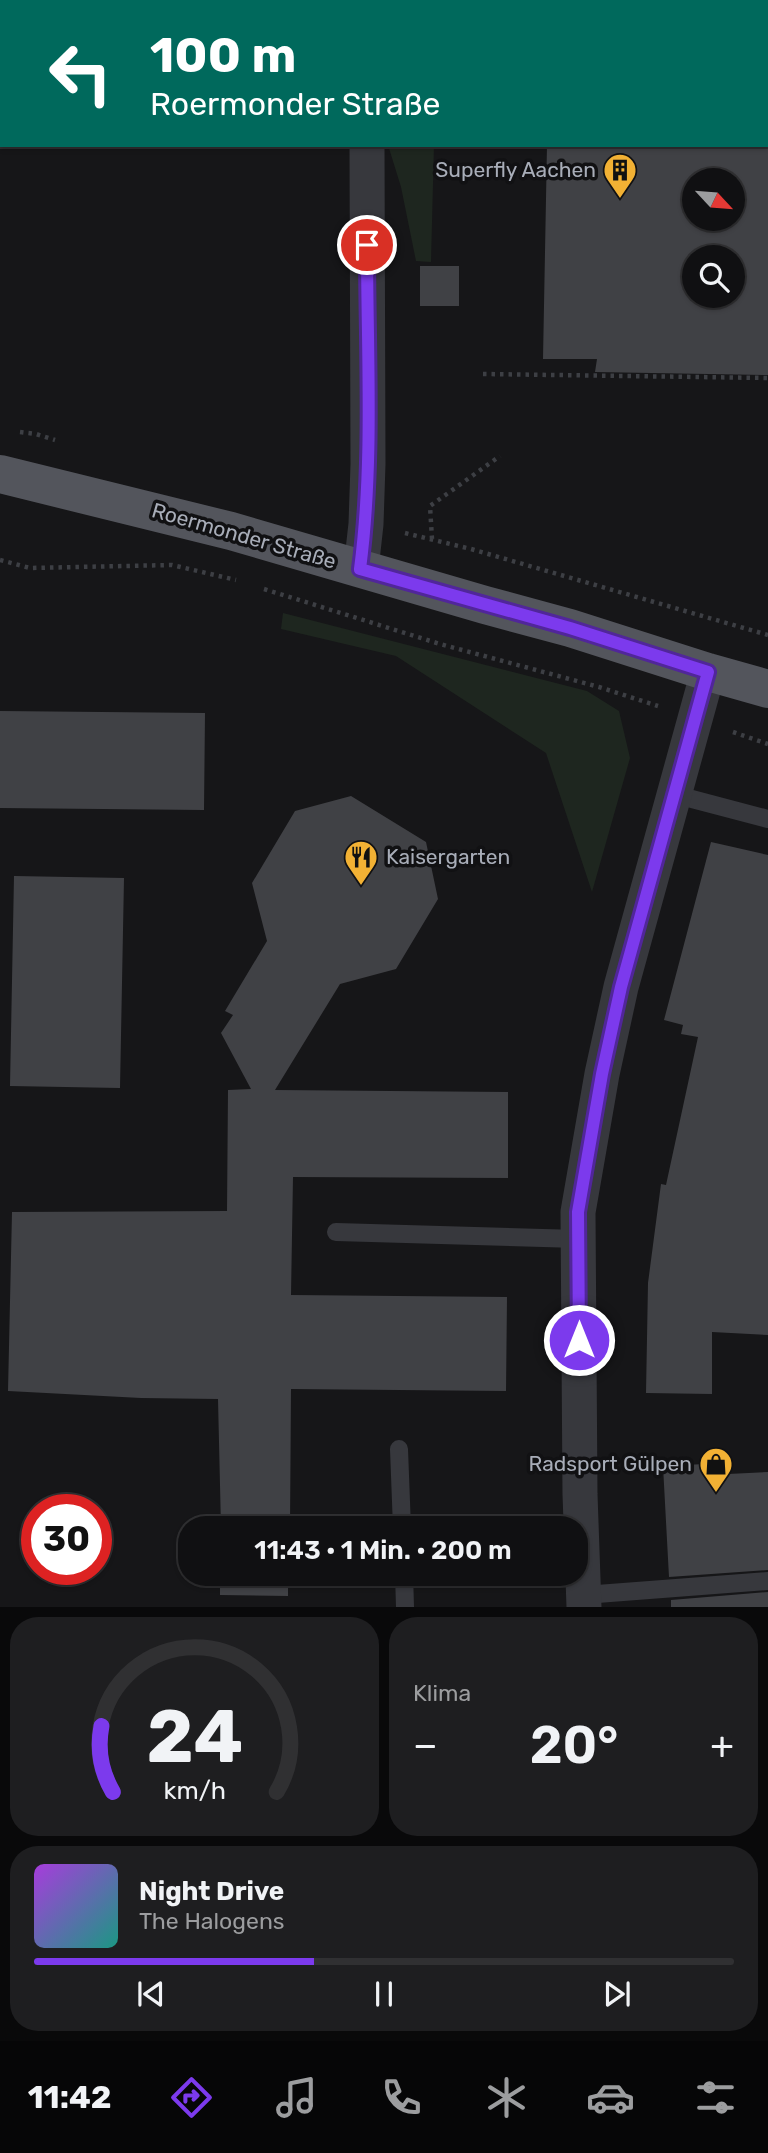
<!DOCTYPE html>
<html lang="de">
<meta charset="utf-8">
<style>
:root{--surface:#101012;--page:#1e1e20;--text:#f1f3f6;--muted:#9c9d9f;--line:#303032;--accent:#7c3aed}
body{margin:0;font-family:Rubik,sans-serif;background:var(--page);color:var(--text);height:100vh;display:flex;flex-direction:column;font-size:26px;white-space:nowrap}
*{box-sizing:border-box;margin:0}
p{font-size:23px;color:var(--muted)}
.icon{flex:none;width:38px;height:38px;fill:none;stroke:currentColor;stroke-width:2;stroke-linecap:round;stroke-linejoin:round}
.map{position:relative;height:1607px;overflow:hidden}
.sheet{display:flex;flex-direction:column;gap:10px;padding:10px;background:#09090a;flex:1}
.sheet>*{flex:none}
.hud{position:absolute;left:0px;top:0px;width:768px;height:147px;box-shadow:0 2px 5px #0004,0 0 0 2px var(--line);background:#00695c;color:#fff;overflow:hidden}
.needle{width:46px;rotate:116deg}
.tools{position:absolute;left:682px;top:168px;display:grid;gap:14px}
.tools a{display:grid;place-items:center;width:63px;height:63px;border-radius:50%;background:var(--surface);box-shadow:0 2px 5px #0004,0 0 0 2px var(--line);font-size:35px}
.speed{position:absolute;left:21px;top:1494px;display:flex;gap:14px;font-size:35px;font-weight:700;text-align:center}
.speed>*{display:grid;place-content:center;width:91px;height:91px;border-radius:50%;background:var(--surface);box-shadow:0 2px 5px #0004,0 0 0 2px var(--line);line-height:1}
.speed .limit{border:10px solid #d22;background:#fff;color:#111}
.pin{position:absolute;display:grid;place-items:center;width:60px;height:60px;color:#fff;margin:-30px;border:4px solid #fff;border-radius:50%;box-shadow:0 2px 7px #0007}
.me{position:absolute;width:77px;margin:-38px;rotate:0deg;stroke-linejoin:round;filter:drop-shadow(0 0 5px #0008)}
.turn{display:flex;align-items:center;gap:24px;height:147px;padding:0 35px;font-size:32px}
.turn .icon{width:91px;height:91px;stroke-width:2.5}
.turn b{display:block;font-size:49px;line-height:60px}
.big{font-size:52px;font-weight:600;line-height:1.1}
.sheet .tile{flex:1;display:flex;flex-direction:column;justify-content:center;gap:10px;min-width:0;padding:0 24px;border-radius:28px;background:var(--page)}
.sheet .dial{align-items:center;gap:0}
.dial svg{height:182px;overflow:visible;fill:none;stroke:var(--line);stroke-width:7;stroke-linecap:round;text-anchor:middle}
.dial text{fill:var(--text);stroke:none}
.song{display:flex;align-items:center;gap:21px}
.cover{width:84px;height:84px;border-radius:10px;background:linear-gradient(135deg,hsl(280 70% 55%),hsl(170 70% 35%))}
.played{height:7px;border-radius:4px;background:linear-gradient(90deg,var(--accent) 40%,var(--line) 40%)}
.keys{display:flex;justify-content:space-around;direction:ltr}
.heat{display:flex;justify-content:space-between;align-items:center;font-size:38px;direction:ltr}
.sheet .tiles{flex:1;display:grid;gap:10px;grid-template-columns:1fr 1fr}
.tile:last-child{grid-column:span 2}
.trip{position:absolute;left:178px;top:1516px;width:410px;height:70px;border-radius:28px;background:var(--surface);box-shadow:0 2px 5px #0004,0 0 0 2px var(--line);font-weight:600;line-height:70px;text-align:center}
.tab-bar{display:flex;height:112px;justify-content:space-around;align-items:center;background:#060607;color:var(--muted)}
.tab-bar .icon{width:49px;height:49px}
.tab-bar .current{color:var(--accent)}
.tab-bar b{font-size:32px;color:var(--text)}
.map>svg:first-child{display:block}
.green{fill:#1e261f}
.building{fill:#404145;fill-rule:evenodd}
.lines{fill:none;stroke-linecap:round;stroke-linejoin:round}
.path{stroke:#3d3f44;stroke-width:4.5;stroke-dasharray:3.5 5;stroke-linecap:butt}
.lane{stroke:#37383d;stroke-width:18}
.street{stroke:#37383d;stroke-width:35}
.primary{stroke:#53555c;stroke-width:38}
.route-casing{stroke:#51269a;stroke-width:18}
.route{stroke:#7c3aed;stroke-width:12}
.labels{text-anchor:middle;stroke-width:7;stroke-linejoin:round;paint-order:stroke}
.poi-label{font-size:21px;fill:#a8adb8;stroke:#111113;text-anchor:end}
.street-label{font-size:21px;fill:#a8adb8;stroke:#111113}
</style>
<div class="map">
<svg width="768" height="1607" viewBox="0 0 768 1607">
<rect width="100%" height="100%" fill="#161618"/>
<path class="green" d="M0,0h276v2h-274v50h-2z
M434,145l-3,117 -15,-1 -15,-74 -13,-42z
M283,613l304,78 32,20 11,47 -38,134 -46,-139 -150,-97 -115,-27z"/>
<path class="building" d="M547,145h221v230l-173,-3 2,-13h-54zM695,180h38v39h-38zM695,257h38v39h-38z
M420,266h39v40h-39z
M0,711l205,2 -1,97 -204,-2z
M351,796l75,46 12,57 -42,70 -56,15 -65,106 233,2v86l-215,-1 -2,118 216,2 -1,94 -215,-2 -1,138 -69,1 -3,-129 -77,-1 -133,-7 4,-179 215,-1 1,-121 23,-1 -30,-56 12,-18 -8,-4 42,-70 -15,-58 43,-72z
M711,842l57,13v480l-56,-3v62l-66,-1 2,-110 13,-99 5,1 32,-148 -17,-3 2,-9 -19,-5z
M14,876l110,2 -4,210 -110,-2z
M726,1463l2,11 40,-2v98l-99,7 -6,-111z
M220,1573h68v23l-68,-1z
M768,1592v15h-97v-7z"/>
<g class="lines">
<path class="path" d="M483,374l285,4
M20,432l16,2 19,6
M405,533l66,16 297,86
M432,539l-2,-33 70,-50
M0,560l30,8 142,-3 64,15
M264,589l176,55 159,43 59,19
M733,732l35,12"/>
<path class="lane" d="M673,794l95,25
M336,1232l242,7
M399,1449l3,79
M404,1573l1,34
M584,1595l184,-14"/>
<path class="street" d="M366,0v2
M361,569l5,-45 2,-60 -1,-319
M584,1607l-4,-113 -2,-282 24,-138 19,-87 87,-315"/>
<path class="primary" d="M0,474l231,57 254,74 85,23 138,44 60,17"/>
</g>
<g class="lines">
<defs>
<path id="route" d="M367,245c0,108 7,217 -7,324l210,59 138,44 -87,315 -19,87 -24,138 1,128"/>
</defs>
<use href="#route" class="route-casing"/>
<use href="#route" class="route"/>
</g>
<defs>
<symbol id="building-pin" viewBox="-11 -11 22 30"><path d="M0 17L-7.5 6A9.5 9.5 0 1 1 7.5 6Z" fill="#f2b134" stroke="#111113"/><path d="M-4-6H4V6H1V3H-1V6H-4ZM-2.5-4.3h1.7v1.8h-1.7ZM.8-4.3h1.7v1.8H.8ZM-2.5-1h1.7V.8h-1.7ZM.8-1h1.7V.8H.8Z" fill="#111"/></symbol>
<symbol id="restaurant-pin" viewBox="-11 -11 22 30"><path d="M0 17L-7.5 6A9.5 9.5 0 1 1 7.5 6Z" fill="#f2b134" stroke="#111113"/><path d="M-5-6h1v4h1v-4h1v4h1v-4h1v5L-1.5 .5V6h-2V.5L-5-1ZM5-6V6H3V1.5H1.5Q1.5-4 5-6Z" fill="#111"/></symbol>
<symbol id="shop-pin" viewBox="-11 -11 22 30"><path d="M0 17L-7.5 6A9.5 9.5 0 1 1 7.5 6Z" fill="#f2b134" stroke="#111113"/><path d="M-5-2.5h2.3a2.7 3.5 0 0 1 5.4 0H5L5.5 6h-11ZM-1.5-2.5h3a1.5 2.3 0 0 0-3 0Z" fill="#111"/></symbol>
</defs>
<g fill-rule="evenodd">
<use href="#building-pin" x="601" y="151" width="38" height="52"/>
<use href="#restaurant-pin" x="342" y="838" width="38" height="52"/>
<use href="#shop-pin" x="697" y="1445" width="38" height="52"/>
</g>
<g class="labels">
<g class="poi-label">
<text x="596" y="177">Superfly Aachen</text>
<text x="386" y="864" text-anchor="start">Kaisergarten</text>
<text x="692" y="1471">Radsport Gülpen</text>
</g>
<g class="street-label">
<text transform="translate(244 536) rotate(16)" y="7">Roermonder Straße</text>
</g>
</g>
</svg>
<div class="tools">
<a><svg class="needle" viewBox="-14 -14 28 28"><path d="M0-13l5 13h-10z" fill="#e53935"/><path d="M0 13l5-13h-10z" fill="#9c9d9f"/></svg></a>
<a><svg class="icon" aria-label="search" viewBox="0 0 24 24"><circle cx="10" cy="10" r="6"/><path d="M15 15l6 6"/></svg></a>
</div>
<div class="speed"><div class="limit">30</div></div>
<div class="pin" style="left:367px;top:245px;background:#d93025"><svg class="icon" aria-label="arrive" viewBox="0 0 24 24"><path d="M6 21V4h12l-3 4 3 4H6"/></svg></div>
<svg class="me" style="left:579px;top:1340px" viewBox="-20 -20 40 40"><circle r="17" fill="#7c3aed" stroke="#fff" stroke-width="3"/><path d="M0-11L8 9 0 5-8 9z" fill="#fff"/></svg>
<div class="trip">11:43 · 1 Min. · 200 m</div>
<div class="hud">
<div class="turn"><svg class="icon" aria-label="left" viewBox="0 0 24 24"><path d="M17 20v-9H6M10 6l-5 5 5 5"/></svg><div><b>100 m</b>Roermonder Straße</div></div>
</div>
</div>
<section class="sheet">
<div class="tiles">
<div class="tile dial"><svg viewBox="0 0 100 80">
<path d="M14 69A42 42 0 1 1 86 69"/>
<path d="M14 69A42 42 0 0 1 9 40" stroke="#7c3aed"/>
<text x="50" y="56" font-size="32" font-weight="700">24</text>
<text x="50" y="72" font-size="11">km/h</text>
</svg></div>
<div class="tile"><p>Klima</p>
<div class="heat"><a>−</a><b class="big">20°</b><a>+</a></div>
</div>
<div class="tile">
<div class="song"><i class="cover"></i><div><b>Night Drive</b><p>The Halogens</p></div></div>
<div class="played"></div>
<div class="keys"><svg class="icon" aria-label="previous" viewBox="0 0 24 24"><path d="M18 5L8 12l10 7zM5 5v14"/></svg><svg class="icon" aria-label="pause" viewBox="0 0 24 24"><path d="M8 5v14M16 5v14"/></svg><svg class="icon" aria-label="next" viewBox="0 0 24 24"><path d="M6 5l10 7-10 7zM19 5v14"/></svg></div>
</div>
</div>
</section>
<nav class="tab-bar">
<b>11:42</b>
<svg class="icon current" aria-label="directions" viewBox="0 0 24 24"><path d="M12 3l9 9-9 9-9-9zM9 14v-3h6M13 9l2 2-2 2"/></svg>
<svg class="icon" aria-label="music" viewBox="0 0 24 24"><path d="M9 18V5l10-2v13"/><circle cx="6" cy="18" r="3"/><circle cx="16" cy="16" r="3"/></svg>
<svg class="icon" aria-label="phone" viewBox="0 0 24 24"><path d="M5 4h4l2 5-3 2q2 4 5 5l2-3 5 2v4C11 20 4 13 5 4z"/></svg>
<svg class="icon" aria-label="climate" viewBox="0 0 24 24"><path d="M12 3v18M4 7l16 10M4 17L20 7"/></svg>
<svg class="icon" aria-label="car" viewBox="0 0 24 24"><path d="M5 17H2v-5l4-1 3-4h7l3 4 3 1v5h-3M9 17h6M6 11h13"/><circle cx="7" cy="17" r="2"/><circle cx="17" cy="17" r="2"/></svg>
<svg class="icon" aria-label="filters" viewBox="0 0 24 24"><path d="M4 7h16M4 17h16"/><circle cx="9" cy="7" r="2"/><circle cx="15" cy="17" r="2"/></svg>
</nav>
